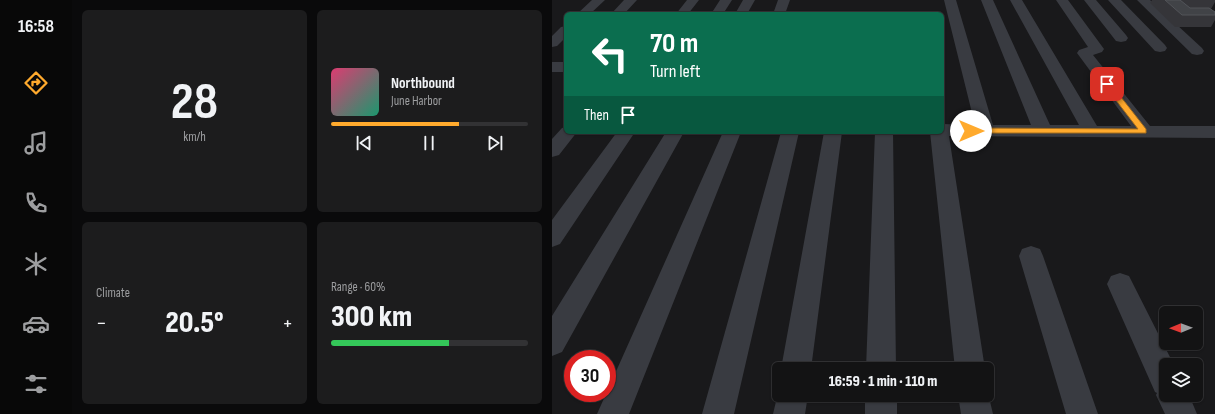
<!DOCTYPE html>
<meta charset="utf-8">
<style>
:root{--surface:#131314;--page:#1c1c1d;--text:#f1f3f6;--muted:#9d9ea0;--line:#323234;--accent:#ffaa2d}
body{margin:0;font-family:"Sofia Sans Condensed",sans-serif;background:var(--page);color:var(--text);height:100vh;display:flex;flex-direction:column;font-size:15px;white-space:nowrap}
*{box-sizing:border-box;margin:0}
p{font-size:13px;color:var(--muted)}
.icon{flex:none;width:22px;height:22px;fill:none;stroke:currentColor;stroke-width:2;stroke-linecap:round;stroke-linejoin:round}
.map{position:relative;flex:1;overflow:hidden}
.side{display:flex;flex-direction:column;gap:10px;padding:10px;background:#0a0a0b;width:480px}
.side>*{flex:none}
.banner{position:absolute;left:12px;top:12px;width:380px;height:122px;border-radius:6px;box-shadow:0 1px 3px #0004,0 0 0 1px var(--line);background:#0b6e4f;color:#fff;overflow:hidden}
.needle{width:26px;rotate:269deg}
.tools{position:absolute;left:607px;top:306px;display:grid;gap:8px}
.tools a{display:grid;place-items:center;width:44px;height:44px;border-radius:6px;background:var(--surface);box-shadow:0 1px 3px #0004,0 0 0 1px var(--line);font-size:20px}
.speed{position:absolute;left:12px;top:350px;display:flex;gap:8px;font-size:20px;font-weight:700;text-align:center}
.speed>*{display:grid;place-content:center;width:52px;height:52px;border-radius:50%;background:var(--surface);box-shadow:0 1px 3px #0004,0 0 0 1px var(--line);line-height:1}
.speed .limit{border:6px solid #d22;background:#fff;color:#111}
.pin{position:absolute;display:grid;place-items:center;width:34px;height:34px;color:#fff;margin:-17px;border-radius:8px;box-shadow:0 2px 6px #0006}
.me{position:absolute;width:44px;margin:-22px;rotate:90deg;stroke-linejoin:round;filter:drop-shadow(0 0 3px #0008)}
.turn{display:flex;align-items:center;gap:14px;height:84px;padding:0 20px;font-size:18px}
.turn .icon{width:52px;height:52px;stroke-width:2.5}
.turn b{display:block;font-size:28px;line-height:34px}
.then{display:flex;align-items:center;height:38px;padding:0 20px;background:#0003;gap:8px;font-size:15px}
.big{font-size:30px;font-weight:800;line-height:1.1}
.side .widget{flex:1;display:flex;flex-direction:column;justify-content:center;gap:6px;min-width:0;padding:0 14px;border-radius:6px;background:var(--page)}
.side .dial{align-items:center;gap:0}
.dial b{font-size:52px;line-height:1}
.song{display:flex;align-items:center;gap:12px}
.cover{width:48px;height:48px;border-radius:6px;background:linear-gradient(135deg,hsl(340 70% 55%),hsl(160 70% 35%))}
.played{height:4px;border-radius:2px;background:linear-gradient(90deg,var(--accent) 65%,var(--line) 65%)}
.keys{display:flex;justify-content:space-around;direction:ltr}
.heat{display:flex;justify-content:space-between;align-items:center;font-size:22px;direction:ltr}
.charge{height:6px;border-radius:3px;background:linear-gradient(90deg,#34c759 60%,var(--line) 0)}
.side .tiles{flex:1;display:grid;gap:10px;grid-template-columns:repeat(2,1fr)}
.trip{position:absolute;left:220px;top:362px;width:222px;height:40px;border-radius:6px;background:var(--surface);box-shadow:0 1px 3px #0004,0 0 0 1px var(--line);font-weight:800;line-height:40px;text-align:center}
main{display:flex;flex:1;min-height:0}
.tab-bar{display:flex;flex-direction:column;width:72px;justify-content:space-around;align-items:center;background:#080808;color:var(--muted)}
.tab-bar .icon{width:28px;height:28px}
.tab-bar .on{color:var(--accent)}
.tab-bar b{font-size:18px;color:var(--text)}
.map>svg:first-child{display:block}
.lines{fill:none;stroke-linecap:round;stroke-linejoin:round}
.minor{fill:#393b41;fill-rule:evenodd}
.wall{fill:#353539}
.building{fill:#414347;stroke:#525459}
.route{fill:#ffaa2d;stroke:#a66e1d}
</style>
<main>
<nav class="tab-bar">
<b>16:58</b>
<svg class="icon on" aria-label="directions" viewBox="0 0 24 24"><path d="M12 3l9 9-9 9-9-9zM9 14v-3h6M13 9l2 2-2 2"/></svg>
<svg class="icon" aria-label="music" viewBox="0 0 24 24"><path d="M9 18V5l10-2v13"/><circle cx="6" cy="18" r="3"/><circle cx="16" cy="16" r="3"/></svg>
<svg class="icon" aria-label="phone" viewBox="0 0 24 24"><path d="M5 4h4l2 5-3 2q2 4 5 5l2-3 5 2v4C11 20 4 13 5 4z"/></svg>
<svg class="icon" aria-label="climate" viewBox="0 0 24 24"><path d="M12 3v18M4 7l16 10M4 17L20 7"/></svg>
<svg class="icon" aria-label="car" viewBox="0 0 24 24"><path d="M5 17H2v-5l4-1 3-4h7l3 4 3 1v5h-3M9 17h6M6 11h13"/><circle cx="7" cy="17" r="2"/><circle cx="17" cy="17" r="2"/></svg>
<svg class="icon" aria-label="filters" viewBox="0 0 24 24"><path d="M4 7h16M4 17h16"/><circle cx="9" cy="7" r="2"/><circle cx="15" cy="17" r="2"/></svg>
</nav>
<section class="side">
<div class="tiles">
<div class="widget dial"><b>28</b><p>km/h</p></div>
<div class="widget">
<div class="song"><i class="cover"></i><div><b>Northbound</b><p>June Harbor</p></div></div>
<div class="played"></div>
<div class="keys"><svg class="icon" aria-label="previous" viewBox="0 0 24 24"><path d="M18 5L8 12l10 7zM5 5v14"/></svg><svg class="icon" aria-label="pause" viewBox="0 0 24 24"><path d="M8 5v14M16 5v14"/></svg><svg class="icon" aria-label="next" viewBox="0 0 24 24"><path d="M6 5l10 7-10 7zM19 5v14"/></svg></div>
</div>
<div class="widget"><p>Climate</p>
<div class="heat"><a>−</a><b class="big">20.5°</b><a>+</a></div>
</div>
<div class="widget"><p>Range · 60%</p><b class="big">300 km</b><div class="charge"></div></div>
</div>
</section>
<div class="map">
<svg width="663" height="414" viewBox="0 0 663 414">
<rect width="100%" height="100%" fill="#19191b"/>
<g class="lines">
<path class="minor" d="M40,0h13l-15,14h-13z
M72,0h13l-13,14h-13z
M135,0h12l-11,14h-12z
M168,0h12l-9,14h-12z
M191,0h12l-8,14h-12z
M226,0h12l-5,14h-12z
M392,0h12l37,125h38l-50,-125h12l57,125h29l-69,-125h12l75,126h34l-54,-73 2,-3 9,-3 -32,-47h12l36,49 -2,3 -9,3 57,71h65v12l-266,-2 36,233h-30l-25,-237h12v-8l33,1z
M532,0h12l30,35 2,3 -2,3 -5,1 -5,-1z
M556,0h13l44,45 2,3 -2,3 -5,1 -5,-1z
M585,0h13l52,48 2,3 -2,3 -5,1 -5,-1z
M14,26v11l-9,9 -5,1v-11l9,-9z
M0,62h14v10h-14z
M14,127v5h11l-18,23 -7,2v-18l10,-11z
M65,132h18l-75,112 -8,3v-27z
M114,132h18l-122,220 -10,4v-40z
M171,132h18l-112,282h-32z
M229,132h18l-65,282h-32z
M272,132h18l-31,237h-30z
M323,132h18l3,237h-30z
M479,246l9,3 3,7 55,158h-32l-47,-158 3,-7z
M568,273l9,3 45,89h-8v30h23l8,19h-32l-9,-19 1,-2 -2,-1 -48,-108 4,-8z
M227,389v6h29l-3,19h-32z
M435,389l6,25h-32l-3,-19h29z
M313,395h32v19h-32z"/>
</g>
<path class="wall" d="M600,0h63v2l-4,7 4,3v8l-4,7h-36l-25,-24z"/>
<path class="building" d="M613,0h15l10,8h19l6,4v3h-33z"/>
<path class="route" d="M553,83h5l36,46v4h-175l-4,-2 4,-3 167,1 -33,-43z"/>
</svg>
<div class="tools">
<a><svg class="needle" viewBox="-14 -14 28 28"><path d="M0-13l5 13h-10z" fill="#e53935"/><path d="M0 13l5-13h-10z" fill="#9d9ea0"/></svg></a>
<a><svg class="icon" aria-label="layers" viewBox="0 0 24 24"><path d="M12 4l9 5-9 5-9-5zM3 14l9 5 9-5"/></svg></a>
</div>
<div class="speed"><div class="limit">30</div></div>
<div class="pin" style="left:555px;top:84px;background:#d93025"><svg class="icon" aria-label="arrive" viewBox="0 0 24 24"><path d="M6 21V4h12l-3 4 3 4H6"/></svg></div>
<svg class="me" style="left:419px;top:131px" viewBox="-20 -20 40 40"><circle r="19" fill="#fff"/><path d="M0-13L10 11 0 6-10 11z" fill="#ffaa2d"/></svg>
<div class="trip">16:59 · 1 min · 110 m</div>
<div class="banner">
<div class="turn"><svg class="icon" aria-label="left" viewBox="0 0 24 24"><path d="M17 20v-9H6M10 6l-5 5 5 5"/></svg><div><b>70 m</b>Turn left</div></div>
<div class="then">Then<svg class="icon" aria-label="arrive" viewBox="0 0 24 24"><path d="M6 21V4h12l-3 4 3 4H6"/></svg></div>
</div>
</div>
</main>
